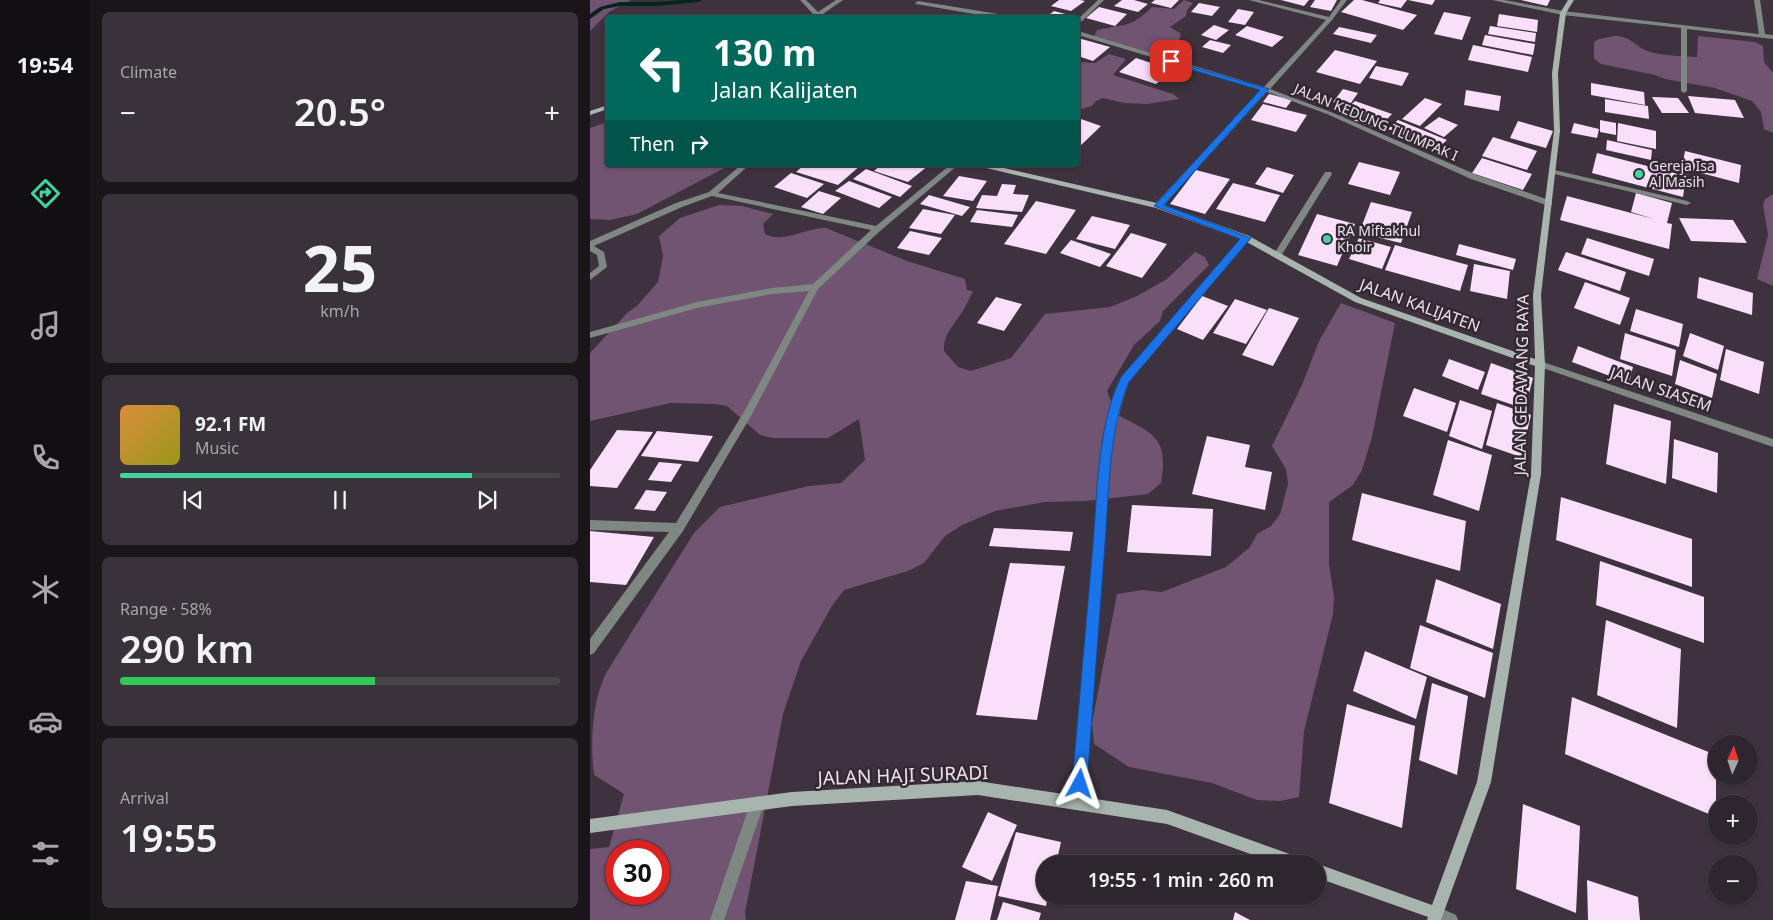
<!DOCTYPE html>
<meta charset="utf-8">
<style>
:root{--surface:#2e262e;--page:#3a323a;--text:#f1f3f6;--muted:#a7a5aa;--line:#49434a;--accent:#41d4a1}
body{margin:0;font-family:"Noto Sans",sans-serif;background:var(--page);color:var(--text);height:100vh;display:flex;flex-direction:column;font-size:19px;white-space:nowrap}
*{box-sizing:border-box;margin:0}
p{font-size:16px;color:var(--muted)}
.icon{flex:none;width:28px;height:28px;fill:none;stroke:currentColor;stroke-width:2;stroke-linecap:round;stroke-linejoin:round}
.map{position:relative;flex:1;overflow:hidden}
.drawer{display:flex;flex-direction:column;gap:12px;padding:12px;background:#191519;width:500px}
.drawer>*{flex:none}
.top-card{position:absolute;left:15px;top:15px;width:475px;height:152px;border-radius:5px;box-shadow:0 1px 4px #0004,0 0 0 1px var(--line);background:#00695c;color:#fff;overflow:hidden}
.needle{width:32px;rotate:3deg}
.buttons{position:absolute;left:1118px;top:735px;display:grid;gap:10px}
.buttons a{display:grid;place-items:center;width:50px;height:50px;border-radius:50%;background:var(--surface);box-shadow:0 1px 4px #0004,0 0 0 1px var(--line);font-size:25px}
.speed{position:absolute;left:15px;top:840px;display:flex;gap:10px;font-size:25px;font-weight:700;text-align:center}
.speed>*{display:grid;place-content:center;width:65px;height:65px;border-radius:50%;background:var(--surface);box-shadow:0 1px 4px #0004,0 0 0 1px var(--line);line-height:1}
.speed .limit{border:8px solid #d22;background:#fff;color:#111}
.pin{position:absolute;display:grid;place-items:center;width:42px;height:42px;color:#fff;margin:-21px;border-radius:10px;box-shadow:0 2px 8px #0006}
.me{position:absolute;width:55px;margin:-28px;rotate:5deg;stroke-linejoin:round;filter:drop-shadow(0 0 4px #0008)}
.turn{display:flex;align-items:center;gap:18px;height:105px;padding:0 25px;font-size:22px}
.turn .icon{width:65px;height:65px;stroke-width:2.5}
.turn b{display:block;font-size:35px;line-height:42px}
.then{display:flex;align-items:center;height:48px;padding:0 25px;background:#0003;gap:10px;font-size:19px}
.big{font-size:38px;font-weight:600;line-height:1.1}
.drawer .card{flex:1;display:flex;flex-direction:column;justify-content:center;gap:8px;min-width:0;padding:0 18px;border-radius:8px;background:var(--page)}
.drawer .dial{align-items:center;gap:0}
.dial b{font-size:65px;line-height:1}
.song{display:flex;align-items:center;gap:15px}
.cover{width:60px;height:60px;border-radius:8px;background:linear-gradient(135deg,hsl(30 70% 55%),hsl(60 70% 35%))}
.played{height:5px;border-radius:2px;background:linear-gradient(90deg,var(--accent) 80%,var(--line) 80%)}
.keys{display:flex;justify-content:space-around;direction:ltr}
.heat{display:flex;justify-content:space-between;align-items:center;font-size:28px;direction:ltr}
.charge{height:8px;border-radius:4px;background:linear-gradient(90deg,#34c759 58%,var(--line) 0)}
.trip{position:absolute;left:446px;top:855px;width:290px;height:50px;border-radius:25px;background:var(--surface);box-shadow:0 1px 4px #0004,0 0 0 1px var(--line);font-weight:600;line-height:50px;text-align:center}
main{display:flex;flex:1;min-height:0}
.tab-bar{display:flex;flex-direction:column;width:90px;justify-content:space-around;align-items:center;background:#120f12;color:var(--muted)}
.tab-bar .icon{width:35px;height:35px}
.tab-bar .on{color:var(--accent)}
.tab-bar b{font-size:22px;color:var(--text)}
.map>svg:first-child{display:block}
.green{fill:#715372;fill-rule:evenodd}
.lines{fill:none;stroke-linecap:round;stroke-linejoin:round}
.stream{fill:#022619;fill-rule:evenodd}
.building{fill:#fadffb}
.lane{fill:#7f8783;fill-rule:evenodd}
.street{fill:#7f8783;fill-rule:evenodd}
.secondary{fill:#a8b4ae;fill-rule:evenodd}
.route{fill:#1a73e8;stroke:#114b97}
.poi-dot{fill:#41d4a1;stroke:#332833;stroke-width:2}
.labels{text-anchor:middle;stroke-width:5;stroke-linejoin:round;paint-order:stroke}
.far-street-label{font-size:14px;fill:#e8e2e9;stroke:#332833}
.far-poi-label{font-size:14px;fill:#e8e2e9;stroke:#332833;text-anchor:start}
.street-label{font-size:16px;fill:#e8e2e9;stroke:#332833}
.near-street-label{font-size:19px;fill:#e8e2e9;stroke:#332833}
</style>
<main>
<nav class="tab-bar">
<b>19:54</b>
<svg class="icon on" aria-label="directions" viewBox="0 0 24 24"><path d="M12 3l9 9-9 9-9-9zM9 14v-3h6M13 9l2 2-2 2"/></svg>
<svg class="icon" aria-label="music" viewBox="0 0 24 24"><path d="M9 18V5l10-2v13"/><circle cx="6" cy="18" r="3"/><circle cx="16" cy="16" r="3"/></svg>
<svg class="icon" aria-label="phone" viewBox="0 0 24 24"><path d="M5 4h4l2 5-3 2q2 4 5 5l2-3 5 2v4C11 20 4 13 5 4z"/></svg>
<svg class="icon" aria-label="climate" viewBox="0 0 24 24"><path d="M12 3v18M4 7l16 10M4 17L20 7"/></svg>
<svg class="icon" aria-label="car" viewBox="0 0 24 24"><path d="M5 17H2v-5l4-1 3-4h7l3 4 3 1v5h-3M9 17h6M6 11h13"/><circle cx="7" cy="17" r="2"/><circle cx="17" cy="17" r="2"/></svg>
<svg class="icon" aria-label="filters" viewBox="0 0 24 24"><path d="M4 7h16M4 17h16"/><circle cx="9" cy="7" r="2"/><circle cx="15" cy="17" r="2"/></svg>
</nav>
<section class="drawer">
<div class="card"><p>Climate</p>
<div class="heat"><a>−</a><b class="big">20.5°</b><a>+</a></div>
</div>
<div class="card dial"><b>25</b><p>km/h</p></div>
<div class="card">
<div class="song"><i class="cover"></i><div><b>92.1 FM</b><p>Music</p></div></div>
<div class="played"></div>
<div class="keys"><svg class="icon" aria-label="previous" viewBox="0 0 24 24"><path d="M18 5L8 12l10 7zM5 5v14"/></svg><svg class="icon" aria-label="pause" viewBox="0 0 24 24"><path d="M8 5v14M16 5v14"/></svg><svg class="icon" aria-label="next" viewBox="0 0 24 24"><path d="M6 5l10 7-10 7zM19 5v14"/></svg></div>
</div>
<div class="card"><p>Range · 58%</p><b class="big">290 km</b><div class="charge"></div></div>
<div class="card"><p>Arrival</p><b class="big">19:55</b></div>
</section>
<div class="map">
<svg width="1183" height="920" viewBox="0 0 1183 920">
<rect width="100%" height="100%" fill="#3d323d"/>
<path class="green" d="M0,0h41l-22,12 -19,19z
M594,0l9,3 -6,7 -1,6 -16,11 11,7 -5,17 -19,4 -63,-19 3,-6c27,-6 34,-2 55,-23l22,2z
M1024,36c19,0 20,11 36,16 15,4 32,4 47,5l1,-21 57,6 8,4 1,16 9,11v60l-9,-4 -3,-17 -9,-11 -37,-13 -50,-9 -10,-4 -54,-11 -7,-5v-17l5,-3z
M519,54l17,5 -13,16 60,19 6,5 -32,5 -23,-1 -21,-5 -7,3 -4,5 -14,4v-48l17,1z
M17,122l1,43h122l-93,49 -27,6 -20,-1v-91z
M1183,194v92l-16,-7 11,-44 -5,-30 2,-6z
M129,205l23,1 31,8 -10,10 2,10c20,10 41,-7 61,-6l81,33 58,18 2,11 6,1c-3,6 -6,13 -9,18 -9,16 -21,24 -20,42l14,16 13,4 40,-13 34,-44 65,-7 27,-11 30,-17 28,-27 10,5 4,8 -46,46 -3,10 -26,24 -27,46 9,23c37,20 53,22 45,69l-13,11 -62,7 -41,1 -50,9 -33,14 -17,11 -21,27 -16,8 -64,19 -12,16 -31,55 -18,53 -38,199 1,7h-156v-71l19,-2 15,-53 -30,-19c-4,-33 -2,-73 12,-102l88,-140 26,-26 89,-21 32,-3 24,-23 -6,-41 -31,19h-55l-13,-3 -33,-29 -12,-2 -44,-1 -81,18v-68l37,-40 10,-7 21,-24 5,-26 -4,-20 21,-18zM26,851h43v43h-43z
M751,303l54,20 -23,114 -10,33 -9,15 -24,17v62l5,33 -1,17 -29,117 -5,66 -19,4 -23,-1 -45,-17 -83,-16 -35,-23 -2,-21 25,-129 25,-4 20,2 64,-25 24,-20 7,-13 14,-8 9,-12 8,-30 -2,-15 -14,-23 30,-61 17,-44z"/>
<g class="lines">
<path class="stream" d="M91,0h21l-3,2 -44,4h-35l-16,3 -14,10v-5l10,-7 20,-5h35z"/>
</g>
<path class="building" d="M469,0h21l5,1 -14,10 -20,-5z
M532,0h12l14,4 -10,8 -24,-6z
M565,0h24l-8,8 -20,-5z
M691,0h28l-5,6z
M725,0h22l-6,11 -21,-4z
M764,0h8l55,15 -14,15 -62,-18z
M790,0h27l-6,8 -23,-5z
M818,0h27l-3,5z
M931,0h29l-3,6z
M609,3l21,4 -8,9 -21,-4z
M509,7l28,7 -12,12 -29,-8z
M648,9l16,3 -9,13 -17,-3z
M464,11l19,5 -2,2h-26z
M854,12l27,5 -9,23 -28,-6z
M909,14l39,6 -1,12 -40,-6z
M624,25l15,5 -13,10 -15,-5z
M657,26l37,11 -12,10 -37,-12z
M900,26l46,7 -1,9 -47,-8z
M749,27l38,8 -6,8 -38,-9z
M895,35l50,9 -2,11 -51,-10z
M488,38l32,9 -17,14 -15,-5z
M620,40l21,5 -8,8 -21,-6z
M883,45l59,12 -4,15 -60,-12z
M745,50l42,11 -17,23 -44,-12z
M546,58l37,12 -17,14 -37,-12z
M786,66l33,7 -7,13 -33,-8z
M1001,83l53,9 1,13 -54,-10z
M753,89l15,4 -10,14 -15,-5z
M876,90l35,6 -2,15 -35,-6z
M679,94l23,6 -6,8 -23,-6z
M1098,96l47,4 9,18 -49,-5z
M1062,97l26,1 11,15h-27z
M835,98l17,6 -22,22 -18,-7z
M1015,99l43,7 1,13 -44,-7z
M765,101l37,13 -15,15 -37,-14z
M673,104l44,11 -11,17 -45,-12z
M849,117l19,8 -14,12 -20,-9z
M488,118l23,8 -23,22z
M808,120l49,20 -10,9 -49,-20z
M1010,120l16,3v12l-16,-3z
M928,121l35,10 -7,17 -36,-10z
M984,123l25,6 -2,9 -26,-5z
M1028,123l38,8v18l-39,-8z
M903,137l44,14 -10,19 -45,-14z
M1017,140l45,10 -1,10 -45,-10z
M1095,151l56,14 -2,18 -57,-15z
M1007,153l89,23 -3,21 -91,-24z
M892,158l50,16 -9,16 -51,-17z
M769,162l41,10 -10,23 -42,-11z
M214,165h57l-23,20 -42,-13z
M291,165h48l-21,17 -34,-11z
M677,167l27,8 -11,18 -28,-9z
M276,169l46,17 -12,11 -47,-18z
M606,170l34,9 -25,35 -35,-10z
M201,173l33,11 -17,14 -33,-11z
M369,176l28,5 -14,20 -30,-5z
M259,181l43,16 -13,11 -44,-17z
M643,183l47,12 -15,27 -49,-13z
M412,184l14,1 -3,9 16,1 -7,17 -46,-4 6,-13 15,1z
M229,191l22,7 -18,16 -22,-7z
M1046,193l36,10 -5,20 5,1 -3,25 -109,-29 7,-24 87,23 -23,-7z
M339,195l41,12 -8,9 -42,-12z
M446,201l40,9 -30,44 -42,-10z
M781,202l41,10 -11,31 -42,-10z
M333,209l32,6 -14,19 -32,-6z
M387,210l41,5 -6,12 -42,-5z
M727,214l38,10 -18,42 -39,-11z
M502,216l38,9 -15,24 -39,-10z
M1089,218l54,2 14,23 -56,-2z
M320,231l32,7 -13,17 -32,-7z
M541,233l36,11 -25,34 -36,-12z
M769,238l32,9 -9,22 -33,-10z
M997,238l67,21 -5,17 -68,-22z
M481,240l40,14 -11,13 -40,-14z
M869,244l57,15 -3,11 -57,-15z
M805,245l73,20 -8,26 -75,-21z
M976,252l60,20 -6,19 -62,-21z
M884,264l36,7 -3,28 -37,-8z
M1109,277l54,16 -1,22 -55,-17z
M995,282l45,16 -10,27 -46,-17z
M612,296l26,10 -25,34 -26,-11z
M406,297l26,7 -18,27 -27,-8z
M645,299l32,11 -21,34 -33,-11z
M679,308l30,10 -26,48 -31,-11z
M1046,309l47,15 -4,23 -49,-16z
M1035,333l51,17 -4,26 -52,-17z
M1100,333l34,13 -6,24 -35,-14z
M988,346l55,21 -4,16 -57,-21z
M1136,349l38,13 -5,32 -39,-14z
M859,359l36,13 -7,18 -36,-14z
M1090,360l37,14 -5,24 -37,-14z
M901,363l42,15 -8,31 -44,-15z
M824,388l42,15 -9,29 -44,-16z
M870,400l32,11 -10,38 -33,-13z
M907,403l34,12 -10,42 -35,-12z
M1024,404l57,17 -5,63 -60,-20z
M27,430l36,2 -36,56 -27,-2v-16z
M67,431l56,5 -15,26 -57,-6z
M617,436l43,9 -5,22 27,5 -7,38 -73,-16z
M1084,439l44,14 -1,40 -45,-15z
M858,440l44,15 -13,56 -46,-16z
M69,462l23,2 -11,18 -23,-2z
M56,490l21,2 -12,19 -21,-2z
M772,493l104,28 -6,50 -108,-31z
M971,497l131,42v48l-136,-47z
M542,505l81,4 -2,47 -84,-4z
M404,528l79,4 -3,19 -81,-5z
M0,531l64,6 -28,48 -36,-3z
M1010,561l104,36v46l-108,-38z
M420,563l55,3 -28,154 -61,-5z
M846,579l65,25 -8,45 -67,-27z
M1016,620l75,29 -4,79 -80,-33z
M830,625l73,28 -8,45 -75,-30z
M775,651l62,26 -11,42 -63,-28z
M842,683l36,13 -11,79 -38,-15z
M982,697l144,58v62l-151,-63z
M757,704l68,22 -13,102 -73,-25z
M933,804l57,22 -4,87 -60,-24z
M398,812l29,13 -25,56 -30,-14z
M426,832l45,10 -5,22h-11v32h3l-2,10 -48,-10z
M997,880l51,17 2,23h-52z
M376,881l32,5 -8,34h-35z
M413,902l38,11 -2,7h-42z
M645,912l15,8h-17z"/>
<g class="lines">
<path class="lane" d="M167,797l5,2 2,5 -40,116h-14l40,-116 2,-5z"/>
<path class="street" d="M210,0h6l12,12 18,-12h7l-23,16 -12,2 6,-3z
M508,0h6l-24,23 -2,1v-5z
M659,0h10l70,17 12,-17h6l-15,20 -62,69 61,23 146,63 75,26v4h-6l-75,-26 -144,-65 -60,-22 -106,116h-6v-4l106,-114 -183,-55v-4l186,56 62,-67z
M902,0h12l59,11 196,23 -5,-34h6l5,34 8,1v4l-86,-10v62l-3,2 -3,-2v-63l-118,-13z
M328,1l93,15 3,2h-17l-81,-14 -1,-1z
M151,165h8l-31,28 158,33 74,-61h8l-78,66 -62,58 -67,127 -68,115 -89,122 -4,2v-16l79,-107 -79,-2v-10l86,3 69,-113 64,-119 -37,3 -75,14 -107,30v-6l107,-30 75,-14 41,-4 58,-54 -159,-34 -30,11 -88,39 10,6 3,15 -17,13v-7l9,-7 -2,-11 -7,-4v-10l86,-38 33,-11z
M960,169l137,32 4,2 -4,2 -137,-32z
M735,172h6l1,2 -51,82h-6l-1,-2z
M656,235l3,1v4l-120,142c-10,27 -15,54 -19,82l-25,339 -2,5 -5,2 -5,-2 -2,-5 27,-316c4,-37 7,-76 24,-110l121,-141z
M950,361l233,78v8l-236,-81 -2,-2z
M846,906l20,9 2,5h-23l-4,-2 -2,-5 2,-5z"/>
<path class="secondary" d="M978,0h6l-8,13 -8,60 2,58 -19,164 4,69 -4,110 -50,308 -50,138h-14l1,-3 -110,-39v-14l114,41 45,-123 54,-308 4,-108 -180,-64 -112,-62 -87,-32 -174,-41 -4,-2h13l170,39 88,32 112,62 174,61 -2,-64 21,-164 -2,-58 8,-60z
M18,105v4l-18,6v-4z
M388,781l189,29 131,47 5,2 2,5h-27l-111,-40 -189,-29 -186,11 -202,27v-14l202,-27z"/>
</g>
<path class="route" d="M579,60l100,29 -105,116 87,33 -122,144c-20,46 -20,111 -24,162 -6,80 -12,160 -18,240l-2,5 -5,2 -6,-2 -2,-5c7,-80 14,-160 21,-239 4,-51 5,-123 28,-168l119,-138 -86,-33 106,-116 -91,-27z"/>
<g class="poi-dot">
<circle cx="1049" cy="174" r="5"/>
<circle cx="737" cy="239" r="5"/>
</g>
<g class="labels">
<g class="far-street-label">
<text transform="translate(786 122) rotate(23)" y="5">JALAN KEDUNG TLUMPAK I</text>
</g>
<g class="far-poi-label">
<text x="1059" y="171">Gereja Isa<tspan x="1059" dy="16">Al Masih</tspan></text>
<text x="747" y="236">RA Miftakhul<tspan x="747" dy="16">Khoir</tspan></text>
</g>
<g class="street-label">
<text transform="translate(830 305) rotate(20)" y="6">JALAN KALIJATEN</text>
<text transform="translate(931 385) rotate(-89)" y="6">JALAN GEDAWANG RAYA</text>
<text transform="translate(1071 389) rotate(19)" y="6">JALAN SIASEM</text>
</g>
<g class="near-street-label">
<text transform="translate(313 775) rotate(-2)" y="7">JALAN HAJI SURADI</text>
</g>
</g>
</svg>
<div class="buttons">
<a><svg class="needle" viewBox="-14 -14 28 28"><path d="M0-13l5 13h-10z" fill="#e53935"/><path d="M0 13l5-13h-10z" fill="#a7a5aa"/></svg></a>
<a>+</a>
<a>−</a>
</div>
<div class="speed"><div class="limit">30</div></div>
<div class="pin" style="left:581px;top:61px;background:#d93025"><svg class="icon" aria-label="arrive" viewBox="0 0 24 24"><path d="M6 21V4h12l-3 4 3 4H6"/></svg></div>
<svg class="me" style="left:490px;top:784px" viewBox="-20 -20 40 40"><path d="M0-17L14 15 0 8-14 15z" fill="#1a73e8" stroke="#fff" stroke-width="4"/></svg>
<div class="trip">19:55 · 1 min · 260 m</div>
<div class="top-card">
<div class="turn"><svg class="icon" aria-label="left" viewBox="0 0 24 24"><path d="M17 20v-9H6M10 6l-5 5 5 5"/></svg><div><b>130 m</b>Jalan Kalijaten</div></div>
<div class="then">Then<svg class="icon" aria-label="right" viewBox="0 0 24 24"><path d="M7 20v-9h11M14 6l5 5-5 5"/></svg></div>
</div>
</div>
</main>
